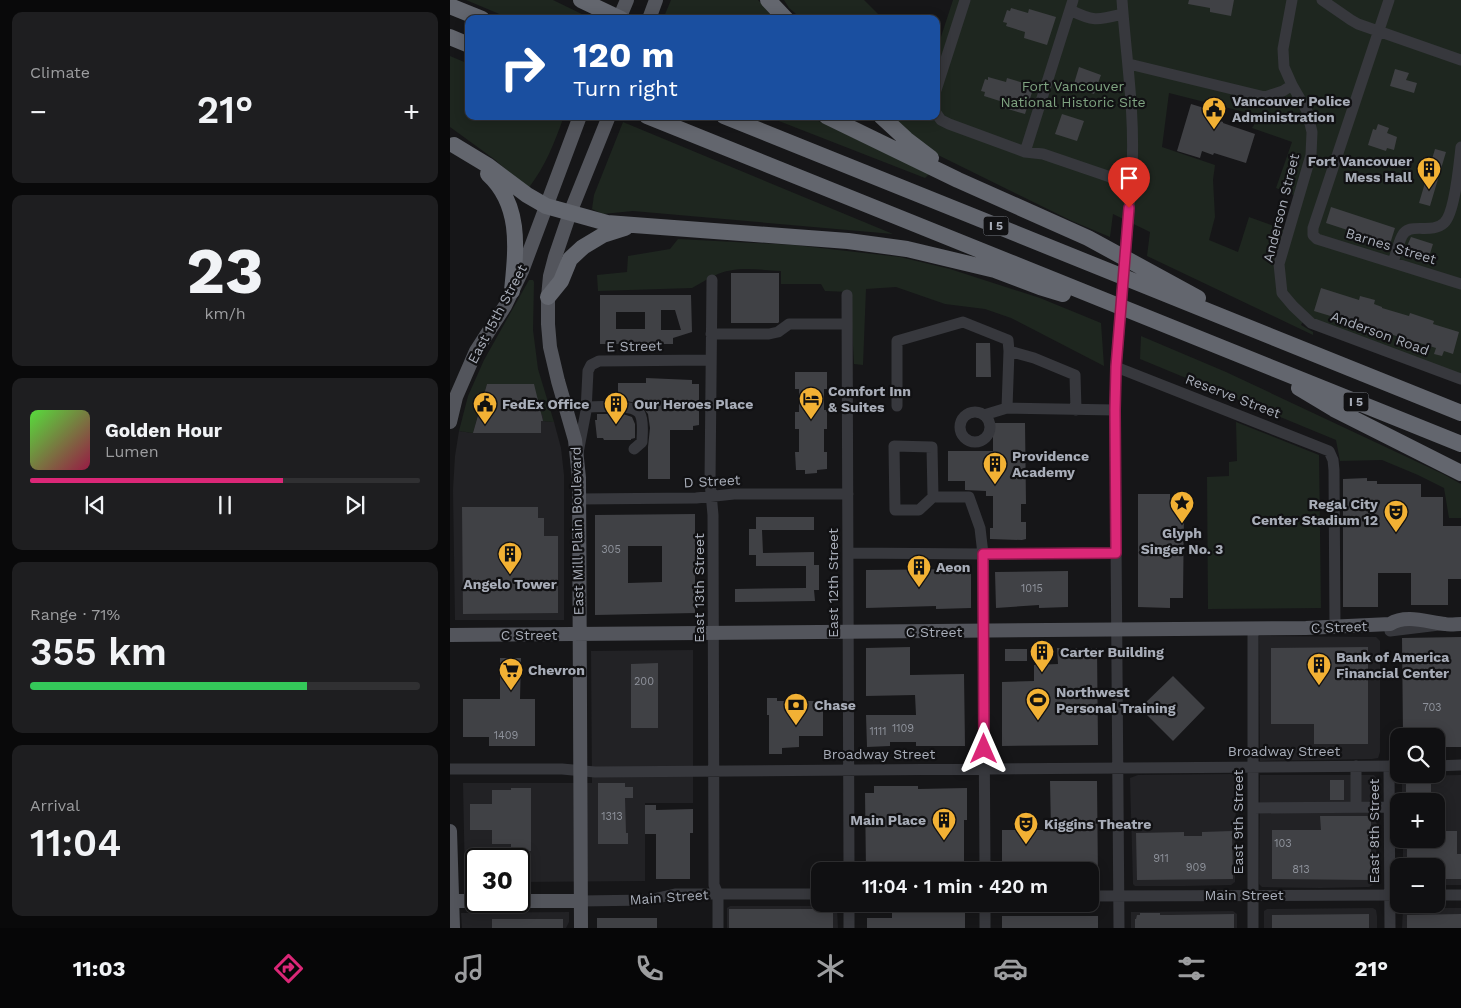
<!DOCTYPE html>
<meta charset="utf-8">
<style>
:root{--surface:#101012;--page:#1e1e20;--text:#f1f3f6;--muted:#9c9d9f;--line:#303032;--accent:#db2777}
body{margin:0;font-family:"Work Sans",sans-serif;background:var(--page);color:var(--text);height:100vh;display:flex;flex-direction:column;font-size:19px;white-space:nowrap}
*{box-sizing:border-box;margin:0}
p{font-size:16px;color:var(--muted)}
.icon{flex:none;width:28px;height:28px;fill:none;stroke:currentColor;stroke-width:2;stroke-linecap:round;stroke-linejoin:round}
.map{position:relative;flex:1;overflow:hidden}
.details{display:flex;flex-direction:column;gap:12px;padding:12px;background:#09090a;width:450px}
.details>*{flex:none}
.banner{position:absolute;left:15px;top:15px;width:475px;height:105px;border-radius:10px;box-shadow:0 2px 12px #0003,0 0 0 1px var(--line);background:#1a4fa0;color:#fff;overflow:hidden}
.buttons{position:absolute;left:940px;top:728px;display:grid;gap:10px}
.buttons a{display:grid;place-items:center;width:55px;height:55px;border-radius:10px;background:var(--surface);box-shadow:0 2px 12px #0003,0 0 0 1px var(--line);font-size:25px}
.speed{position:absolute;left:15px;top:848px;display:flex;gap:10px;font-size:25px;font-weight:700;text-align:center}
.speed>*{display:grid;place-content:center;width:65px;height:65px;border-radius:50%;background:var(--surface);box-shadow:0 2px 12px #0003,0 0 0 1px var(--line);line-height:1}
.speed .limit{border:2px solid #111;border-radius:8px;background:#fff;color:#111}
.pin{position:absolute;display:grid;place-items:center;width:42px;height:42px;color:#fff;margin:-51px -21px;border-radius:50% 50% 50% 0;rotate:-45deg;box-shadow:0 0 5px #0007}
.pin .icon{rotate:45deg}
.me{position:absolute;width:55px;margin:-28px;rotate:0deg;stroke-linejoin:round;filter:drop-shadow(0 0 4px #0008)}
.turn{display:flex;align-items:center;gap:18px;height:105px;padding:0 25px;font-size:22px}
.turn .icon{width:65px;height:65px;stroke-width:2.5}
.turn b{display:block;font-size:35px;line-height:42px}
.big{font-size:38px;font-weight:600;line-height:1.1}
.details .tile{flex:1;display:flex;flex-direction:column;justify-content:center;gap:8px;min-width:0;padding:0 18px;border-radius:10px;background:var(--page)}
.details .dial{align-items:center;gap:0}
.dial b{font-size:65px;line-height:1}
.song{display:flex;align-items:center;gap:15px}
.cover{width:60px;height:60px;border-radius:8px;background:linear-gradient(135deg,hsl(110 70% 55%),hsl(340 70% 35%))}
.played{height:5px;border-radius:2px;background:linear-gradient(90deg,var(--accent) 65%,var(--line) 65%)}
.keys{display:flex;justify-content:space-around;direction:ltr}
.heat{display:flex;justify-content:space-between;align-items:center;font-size:28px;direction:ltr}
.charge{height:8px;border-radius:4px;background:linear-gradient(90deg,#34c759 71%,var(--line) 0)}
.trip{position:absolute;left:361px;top:862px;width:288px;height:50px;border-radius:10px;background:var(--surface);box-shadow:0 2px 12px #0003,0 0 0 1px var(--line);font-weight:600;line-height:50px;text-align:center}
.dock{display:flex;height:80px;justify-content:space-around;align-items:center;background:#060607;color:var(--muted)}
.dock .icon{width:35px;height:35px}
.dock .current{color:var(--accent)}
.dock b{font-size:22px;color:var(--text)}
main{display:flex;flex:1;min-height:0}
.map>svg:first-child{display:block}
.built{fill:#222225}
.green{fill:#1e261f;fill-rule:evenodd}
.building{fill:#404145;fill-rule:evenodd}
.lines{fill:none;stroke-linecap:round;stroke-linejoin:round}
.minor{stroke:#37383d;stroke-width:11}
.major{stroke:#53555c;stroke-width:14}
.highway{stroke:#63666e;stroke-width:16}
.route-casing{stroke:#8e194d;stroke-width:12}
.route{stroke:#db2777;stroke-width:9}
.labels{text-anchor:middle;stroke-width:4.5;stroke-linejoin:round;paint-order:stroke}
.number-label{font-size:11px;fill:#8e929b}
.shield{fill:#111113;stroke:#7b7e86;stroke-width:1}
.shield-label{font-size:12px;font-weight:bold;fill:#a8adb8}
.park-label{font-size:14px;fill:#7fa381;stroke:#111113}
.poi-label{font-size:14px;font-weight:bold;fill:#a8adb8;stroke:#111113;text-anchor:start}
.street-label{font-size:14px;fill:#a8adb8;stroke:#111113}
</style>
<main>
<section class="details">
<div class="tile"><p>Climate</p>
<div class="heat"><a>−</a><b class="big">21°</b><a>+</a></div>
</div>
<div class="tile dial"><b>23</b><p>km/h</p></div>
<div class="tile">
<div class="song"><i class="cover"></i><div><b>Golden Hour</b><p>Lumen</p></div></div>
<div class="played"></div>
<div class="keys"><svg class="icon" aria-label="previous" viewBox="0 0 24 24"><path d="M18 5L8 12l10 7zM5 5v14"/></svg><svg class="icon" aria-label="pause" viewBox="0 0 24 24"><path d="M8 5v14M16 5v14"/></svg><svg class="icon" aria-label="next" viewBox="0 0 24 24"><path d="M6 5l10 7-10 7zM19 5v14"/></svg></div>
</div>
<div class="tile"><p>Range · 71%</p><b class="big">355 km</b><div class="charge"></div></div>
<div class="tile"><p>Arrival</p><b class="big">11:04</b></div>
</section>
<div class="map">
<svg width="1011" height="928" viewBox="0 0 1011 928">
<rect width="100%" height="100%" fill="#161618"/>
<path class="built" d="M37,384h47l7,30h2v7l11,1 7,26 3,27v145h-109l-2,-130 2,-34 4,-25 14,2z
M809,636l117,1 4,4v111l-2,6 -6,1 -112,2z
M243,650v153h-48v78l-126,1v-23h-43v24h-11l-2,-100h129l-1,-132z
M784,774l2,4 -1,104 -4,3 -46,1h-50l-2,-2 -3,-106 8,-3z
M810,775h114l3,4 -1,102 -2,3 -5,3 -49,1 -58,-1 -3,-3z
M1011,775v110h-25v-19h-33v-27h33v-38h-34v-18l1,-4 4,-3z
M280,906h105l2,2 1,20h-111v-20z
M923,908l3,2 1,6v12h-113v-17l3,-2z
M953,908h58v20h-59z
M783,911l4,3v14h-106v-16z
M119,912v10l-3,6h-104l-1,-15z"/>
<path class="green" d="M16,0h87l39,19h-81z
M221,0h87l18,19h-113z
M334,0h80l19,19h-81l-13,-11z
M503,0h508v379l-156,-61 -4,7 12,7v3l-166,-79 3,-24 -37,-18 -3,23 -38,-16 -132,-65 -26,-16 -23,-24h45v-64zM719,93l91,23 -8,12 40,14 -16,46 23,9 -11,34 -39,-14 -11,35 -29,-12 6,-23 -2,-37 2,-15 -53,-18z
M0,56l19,8v52h95c-10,28 -18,49 -36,73l-34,-30 -44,-32z
M316,116h42l121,58 -4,4z
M173,122l270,112 -260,-23 -30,3 -11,-5 2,-14z
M228,239l116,6 106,12 50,12 90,29 61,25 3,43 -93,-48 -26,-9 -40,-5 -49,-17 -30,2 -3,76 -9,-1 -4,-72 -25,-1 -4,-7h-40v-13c-22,-1 -46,-6 -67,5 -8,3 -14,8 -22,12l-94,3 -1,-16 30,-3 1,-16 42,-7z
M79,280h4l1,2 -1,48 5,39 16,53 -11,-1v-6l-2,-1 -8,-30h-46l-14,49 -14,-2 9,-35 16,-36z
M691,336l85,36 217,102 18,10v34h-12l-5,-30 -26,-13 -36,-15 -42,1 -4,-21 -196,-81z
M786,422l83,33 2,153 -113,1 -1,-132 22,-1v-14l8,-1z"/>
<path class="building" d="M739,0h45l-3,16 -21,-4v-4l-22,-4z
M561,8l17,5 1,-4 27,8 -9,28 -23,-7 1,-6 -19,-6 1,-3 -4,-1 4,-12 3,1z
M629,67l22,8 -7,19 -21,-7z
M945,69l14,4 -3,7 11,3 -3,10 -24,-7z
M538,77l18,5 1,-4 27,8 -9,28 -24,-7 2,-5 -19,-6 1,-4 -4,-1 4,-12 3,1z
M741,104l23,7 -2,7 11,4v1l32,11 -9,29 -32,-10 -1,2 -11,-4 -2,7 -23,-7z
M612,114l22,7 -7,20 -22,-7z
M928,124l11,4 -2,5 10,4 -3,13 -7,-2 -1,3 -18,-6 5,-16 3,1z
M985,149l11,3 -16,54 -11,-3z
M881,207l64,21 -5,16 -64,-21z
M961,237l22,7 -5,16 -24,-7z
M281,273h48v49l-1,1h-47z
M871,288l38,12 1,-4 15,4 -1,4 8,3v1l27,8 1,-3 24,8 -1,3 26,8 -6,22 -9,-3 -2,5 -8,-2 2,-6 -122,-37z
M150,295h91l1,37 -19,6v6h-73zM211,310h14l6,20h-20zM166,312h29v17h-29z
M526,343h14l1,34h-15z
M345,372h32v17h-3v21h3v19h-3v23h3v17l-10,1v3l-12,1v-4h-9l-1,-18h4v-23h-4v-17h4v-23h-4z
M196,378l46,2v4h7v41l-6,1v4h-23v49h-22v-32l2,-19 -2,-14 -8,-10 -22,-5v-16h28z
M37,384h47l9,37h-2v12h-68z
M147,414h26l9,3 3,7v14l-4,1v1h-27l-1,-2h-6l-2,-18h2z
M543,423h32l1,81h-5v18h5v17l-4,1 -32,-1v-11h3v-32h-7v-5l-21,-1v-9h-17v-30h45z
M917,478v3h10v3h44v13h22v29h18v53h-13v26h-37v-32h-33v34h-35v-128z
M688,494h32v14h14l-1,90h-13v10l-32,-1z
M12,507h76v11h6v18h14v77l-95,1z
M245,514v99l-100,2v-100zM178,546h34v36l-34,1z
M306,517h58v13h-52l1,23 51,-1v13h5v25h-5l1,11 -80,1v-13l71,-1v-22h-50v-11h-7v-26h7z
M521,569v39l-35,1v-3l-70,2v-38z
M618,571v36l-29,1v-3l-43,3 -1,-36z
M1011,637v110h-25v-11h-33l-1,-98z
M460,647v28l54,-1 1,72h-49v-4h-26v4l-23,1 -1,-32h50l-1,-20 -49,1v-48z
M918,647v97h-54v-20h-43v-76z
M607,648h40l1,97 -96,1v-64l32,-1v-16l24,-1z
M555,649h22v12h-22z
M50,658h21l-1,41h15v47h-46v-9h-26v-38h37z
M208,663v65h-27v-64z
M723,676l32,32 -32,33 -33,-33z
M317,698h10v3h46v35h-24v11l-17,1v6h-13v-39h-2z
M880,780h14v20h-14z
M956,780h25v21h-25z
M600,781h47l1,99h-8v-9h-88v-41h49z
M148,783h27v4h8v11h-8l1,35h2v11h-30z
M424,786h44v3l49,-1v32h-3v43h-3v4h-43v4h-52l-1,-78h9z
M61,788h20v63h-20v-7h-19v-14h-22v-26h22v-14h19z
M195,805h11v5l37,-1v24h-3v46h-34v-45h-11z
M870,816h51v64l-99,-1v-49h49z
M782,831l1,48 -96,1 -1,-47 48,-1v4h18v-4z
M986,831h21v23h4v25h-25v-13h-29v-27h29z
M279,909h104v19h-104z
M442,913h73v15h-98v-10h25z
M690,913h20v2h9l65,-1v14h-99v-9h1l1,-4h3z
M919,914v14h-97v-13z
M1011,914v14h-54v-13z
M552,916h96v12h-96z
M147,918h60v10h-60z
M42,919h71v9h-71z"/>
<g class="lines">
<path class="minor" d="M672,0c4,57 13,112 10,169l6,7 -1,16 -7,4
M842,0l-9,49 1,18 8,18 15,26 5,21 -1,23 -32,109 3,29 11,13 18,17 150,56
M872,0l29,20 7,4 103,36
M939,0l-76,228v7l4,4 144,45
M620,10c24,12 28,10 53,4
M679,64l136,33 18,-6 9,-6
M486,90l29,-90
M486,113l5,7 8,4 76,28 18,2 82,28
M575,152l48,-152
M943,262c3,-8 5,-18 9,-26 7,-15 29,-1 42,-13 11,-10 15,-59 17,-76
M262,280l-2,202 3,33 1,370 4,9v34
M397,295l2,576
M261,334h58l9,-2 11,-8h58
M666,367l213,84 4,9 1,10 1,157
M447,406v-65l66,-19 45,18 1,11
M136,407c12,0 48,-4 54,7 4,7 2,20 2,28l-8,7
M557,408l2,-57 25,7 41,17 1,35
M510 427a15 15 0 1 1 30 0a15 15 0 1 1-30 0Z
M534,415l23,-7 108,2
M128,453l8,-42 2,-40 3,-6 8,-4 112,-1
M483,497l-1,-50 -38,-1 1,64h24l14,-13h36l11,31 3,26 2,317
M128,499l118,-1 38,-4h114
M398,553l135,1 133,-1
M940,631l49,-6
M906,766v41
M939,766l1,162
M986,766l25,-1
M0,769h112l33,3 804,-6
M803,808l136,-1
M986,895h25
M640,896l309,-1
M130,901l69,-1 26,-6h145
M399,904v24
M535,904v24
M669,928l-4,-518 1,-43 14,-171 -5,-6 1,-16 6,-5
M803,928v-299"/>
<path class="major" d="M169,19l8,-19
M199,19l7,-19
M0,422l6,-25 20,-46 29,-45 17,-35 58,-155
M0,635l856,-7 84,-4c16,-10 37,-2 55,0 5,1 11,0 16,0
M0,831l3,97
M0,901h44
M69,901h61
M131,928l-2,-450 -4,-38 -17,-59 -8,-34 -2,-23v-27l2,-21 5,-19 15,-44 39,-97"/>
<path class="highway" d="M131,0l40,19
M318,0l18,19
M0,6l32,13
M0,37l19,8
M197,116l814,328
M274,116l737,297
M376,116l132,64 130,58 110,60
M431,116l25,23 25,19
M4,145l33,20 40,30 19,11 61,17 241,18 59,8 88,21 45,17 23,7
M38,174c34,31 28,76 24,117
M98,297l13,-16 9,-22 13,-12 20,-12 22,-7
M849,388l35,21 127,64"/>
</g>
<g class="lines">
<defs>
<path id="route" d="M534,749l-1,-195 133,-1 -1,-143 1,-43 13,-159"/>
</defs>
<use href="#route" class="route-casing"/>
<use href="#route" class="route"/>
</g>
<defs>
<symbol id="civic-pin" viewBox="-11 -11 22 30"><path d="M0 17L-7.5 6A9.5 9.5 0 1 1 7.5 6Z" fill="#f2b134" stroke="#111113"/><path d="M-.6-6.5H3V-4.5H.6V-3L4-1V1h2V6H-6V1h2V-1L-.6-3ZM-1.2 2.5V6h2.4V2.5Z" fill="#111"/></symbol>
<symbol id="building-pin" viewBox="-11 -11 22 30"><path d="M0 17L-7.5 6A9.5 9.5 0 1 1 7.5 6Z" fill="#f2b134" stroke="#111113"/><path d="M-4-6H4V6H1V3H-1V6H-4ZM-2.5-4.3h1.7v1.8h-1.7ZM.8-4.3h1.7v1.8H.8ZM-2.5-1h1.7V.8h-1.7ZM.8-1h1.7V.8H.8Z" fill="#111"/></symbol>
<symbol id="hotel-pin" viewBox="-11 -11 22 30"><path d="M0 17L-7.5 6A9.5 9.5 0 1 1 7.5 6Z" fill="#f2b134" stroke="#111113"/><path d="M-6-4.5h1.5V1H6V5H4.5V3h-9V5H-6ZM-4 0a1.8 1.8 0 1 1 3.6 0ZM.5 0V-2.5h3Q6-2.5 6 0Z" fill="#111"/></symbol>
<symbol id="sight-pin" viewBox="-11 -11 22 30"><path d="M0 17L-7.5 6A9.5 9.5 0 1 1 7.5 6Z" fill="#f2b134" stroke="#111113"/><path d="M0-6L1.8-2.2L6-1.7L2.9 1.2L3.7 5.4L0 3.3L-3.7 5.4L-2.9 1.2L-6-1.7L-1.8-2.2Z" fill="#111"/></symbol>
<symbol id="theatre-pin" viewBox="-11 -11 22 30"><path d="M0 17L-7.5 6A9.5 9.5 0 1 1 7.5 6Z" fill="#f2b134" stroke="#111113"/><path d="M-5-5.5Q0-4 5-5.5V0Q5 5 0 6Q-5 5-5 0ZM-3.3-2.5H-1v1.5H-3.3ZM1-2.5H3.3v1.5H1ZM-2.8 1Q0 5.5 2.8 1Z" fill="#111"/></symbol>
<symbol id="supermarket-pin" viewBox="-11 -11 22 30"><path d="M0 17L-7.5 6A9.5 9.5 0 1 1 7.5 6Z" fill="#f2b134" stroke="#111113"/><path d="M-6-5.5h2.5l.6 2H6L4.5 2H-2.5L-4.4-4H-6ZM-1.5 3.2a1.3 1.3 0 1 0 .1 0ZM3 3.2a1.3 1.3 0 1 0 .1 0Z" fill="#111"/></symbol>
<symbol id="stadium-pin" viewBox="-11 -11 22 30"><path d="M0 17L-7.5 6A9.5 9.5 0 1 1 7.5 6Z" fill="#f2b134" stroke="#111113"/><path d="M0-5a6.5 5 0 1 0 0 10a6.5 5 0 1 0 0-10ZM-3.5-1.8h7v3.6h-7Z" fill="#111"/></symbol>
<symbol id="bank-pin" viewBox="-11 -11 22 30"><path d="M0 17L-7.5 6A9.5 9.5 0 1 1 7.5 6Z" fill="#f2b134" stroke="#111113"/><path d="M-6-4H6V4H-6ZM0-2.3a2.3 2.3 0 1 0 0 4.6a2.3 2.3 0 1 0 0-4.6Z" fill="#111"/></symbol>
</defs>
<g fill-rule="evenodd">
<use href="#civic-pin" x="750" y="95" width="28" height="38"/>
<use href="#building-pin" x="965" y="155" width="28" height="38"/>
<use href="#hotel-pin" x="347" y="385" width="28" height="38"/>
<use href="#civic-pin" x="21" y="390" width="28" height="38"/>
<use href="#building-pin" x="152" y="390" width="28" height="38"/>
<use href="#building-pin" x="531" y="450" width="28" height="38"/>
<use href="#sight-pin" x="718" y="489" width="28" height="38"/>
<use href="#theatre-pin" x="932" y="498" width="28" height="38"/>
<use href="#building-pin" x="46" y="540" width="28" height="38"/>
<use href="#building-pin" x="455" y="553" width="28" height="38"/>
<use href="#building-pin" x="578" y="638" width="28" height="38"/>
<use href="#building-pin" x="855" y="651" width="28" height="38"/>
<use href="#supermarket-pin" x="47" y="656" width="28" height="38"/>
<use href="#stadium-pin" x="574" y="686" width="28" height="38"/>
<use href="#bank-pin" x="332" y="691" width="28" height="38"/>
<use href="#building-pin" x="480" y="806" width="28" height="38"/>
<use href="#theatre-pin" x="562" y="810" width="28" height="38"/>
</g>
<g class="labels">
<g class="number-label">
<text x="161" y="553">305</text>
<text x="582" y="592">1015</text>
<text x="194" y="685">200</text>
<text x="982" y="711">703</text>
<text x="453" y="732">1109</text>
<text x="428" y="735">1111</text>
<text x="56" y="739">1409</text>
<text x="162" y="820">1313</text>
<text x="833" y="847">103</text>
<text x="711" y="862">911</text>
<text x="746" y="871">909</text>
<text x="851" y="873">813</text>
</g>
<g class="shield">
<rect x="533.5" y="216.5" width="25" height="19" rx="4"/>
<rect x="893.5" y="392.5" width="25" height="19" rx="4"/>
</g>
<g class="shield-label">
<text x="546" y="230">I 5</text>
<text x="906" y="406">I 5</text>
</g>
<g class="park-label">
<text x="623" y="91">Fort Vancouver<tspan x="623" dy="16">National Historic Site</tspan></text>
</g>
<g class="poi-label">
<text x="782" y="106">Vancouver Police<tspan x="782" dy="16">Administration</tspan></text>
<text x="962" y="166" text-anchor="end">Fort Vancovuer<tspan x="962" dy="16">Mess Hall</tspan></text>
<text x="378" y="396">Comfort Inn<tspan x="378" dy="16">&amp; Suites</tspan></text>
<text x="52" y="409">FedEx Office</text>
<text x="184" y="409">Our Heroes Place</text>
<text x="562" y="461">Providence<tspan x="562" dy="16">Academy</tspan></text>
<text x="928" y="509" text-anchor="end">Regal City<tspan x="928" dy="16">Center Stadium 12</tspan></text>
<text x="732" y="538" text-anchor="middle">Glyph<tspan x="732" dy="16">Singer No. 3</tspan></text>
<text x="486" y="572">Aeon</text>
<text x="60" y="589" text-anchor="middle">Angelo Tower</text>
<text x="610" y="657">Carter Building</text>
<text x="886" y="662">Bank of America<tspan x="886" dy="16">Financial Center</tspan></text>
<text x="78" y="675">Chevron</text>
<text x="606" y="697">Northwest<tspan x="606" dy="16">Personal Training</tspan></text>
<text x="364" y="710">Chase</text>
<text x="476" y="825" text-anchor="end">Main Place</text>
<text x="594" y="829">Kiggins Theatre</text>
</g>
<g class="street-label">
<text transform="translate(831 208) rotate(-76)" y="5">Anderson Street</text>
<text transform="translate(941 246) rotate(17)" y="5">Barnes Street</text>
<text transform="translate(47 314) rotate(-62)" y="5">East 15th Street</text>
<text transform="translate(930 333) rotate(20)" y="5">Anderson Road</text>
<text transform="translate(184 346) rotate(-1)" y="5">E Street</text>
<text transform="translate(783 396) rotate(21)" y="5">Reserve Street</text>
<text transform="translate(262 481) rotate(-3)" y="5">D Street</text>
<text transform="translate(127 531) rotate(-91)" y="5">East Mill Plain Boulevard</text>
<text transform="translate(383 583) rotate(-90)" y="5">East 12th Street</text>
<text transform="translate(249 588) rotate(-90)" y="5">East 13th Street</text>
<text transform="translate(889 627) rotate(-2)" y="5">C Street</text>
<text x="484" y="637">C Street</text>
<text x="79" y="640">C Street</text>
<text x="834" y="756">Broadway Street</text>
<text x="429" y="759">Broadway Street</text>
<text transform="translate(788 822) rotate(-90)" y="5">East 9th Street</text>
<text transform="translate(924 831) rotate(-90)" y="5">East 8th Street</text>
<text x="794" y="900">Main Street</text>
<text transform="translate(219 897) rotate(-4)" y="5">Main Street</text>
</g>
</g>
</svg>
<div class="buttons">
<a><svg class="icon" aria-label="search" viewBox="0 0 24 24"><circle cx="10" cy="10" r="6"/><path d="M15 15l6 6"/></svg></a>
<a>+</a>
<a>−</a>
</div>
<div class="speed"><div class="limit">30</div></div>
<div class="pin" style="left:679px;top:208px;background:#d93025"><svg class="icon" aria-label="arrive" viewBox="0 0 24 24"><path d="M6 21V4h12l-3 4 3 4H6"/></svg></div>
<svg class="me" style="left:534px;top:749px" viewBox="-20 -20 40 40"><path d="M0-17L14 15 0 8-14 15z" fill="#db2777" stroke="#fff" stroke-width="4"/></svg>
<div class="trip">11:04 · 1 min · 420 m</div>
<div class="banner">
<div class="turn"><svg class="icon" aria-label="right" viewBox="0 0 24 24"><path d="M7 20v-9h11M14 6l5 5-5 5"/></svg><div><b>120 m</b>Turn right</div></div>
</div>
</div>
</main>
<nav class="dock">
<b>11:03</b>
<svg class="icon current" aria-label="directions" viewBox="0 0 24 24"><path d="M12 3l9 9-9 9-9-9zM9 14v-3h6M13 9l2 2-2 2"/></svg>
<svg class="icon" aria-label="music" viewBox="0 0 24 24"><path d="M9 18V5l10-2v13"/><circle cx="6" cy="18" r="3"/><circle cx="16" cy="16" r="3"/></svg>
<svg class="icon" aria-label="phone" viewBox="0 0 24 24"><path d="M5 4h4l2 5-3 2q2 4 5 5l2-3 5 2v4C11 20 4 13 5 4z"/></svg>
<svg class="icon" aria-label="climate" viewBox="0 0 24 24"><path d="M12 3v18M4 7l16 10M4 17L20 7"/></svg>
<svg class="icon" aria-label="car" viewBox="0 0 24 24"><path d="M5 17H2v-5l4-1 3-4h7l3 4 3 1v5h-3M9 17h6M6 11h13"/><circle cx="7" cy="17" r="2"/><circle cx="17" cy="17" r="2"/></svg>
<svg class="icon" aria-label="filters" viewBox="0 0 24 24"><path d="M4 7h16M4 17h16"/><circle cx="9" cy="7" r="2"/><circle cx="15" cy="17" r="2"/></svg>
<b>21°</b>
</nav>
